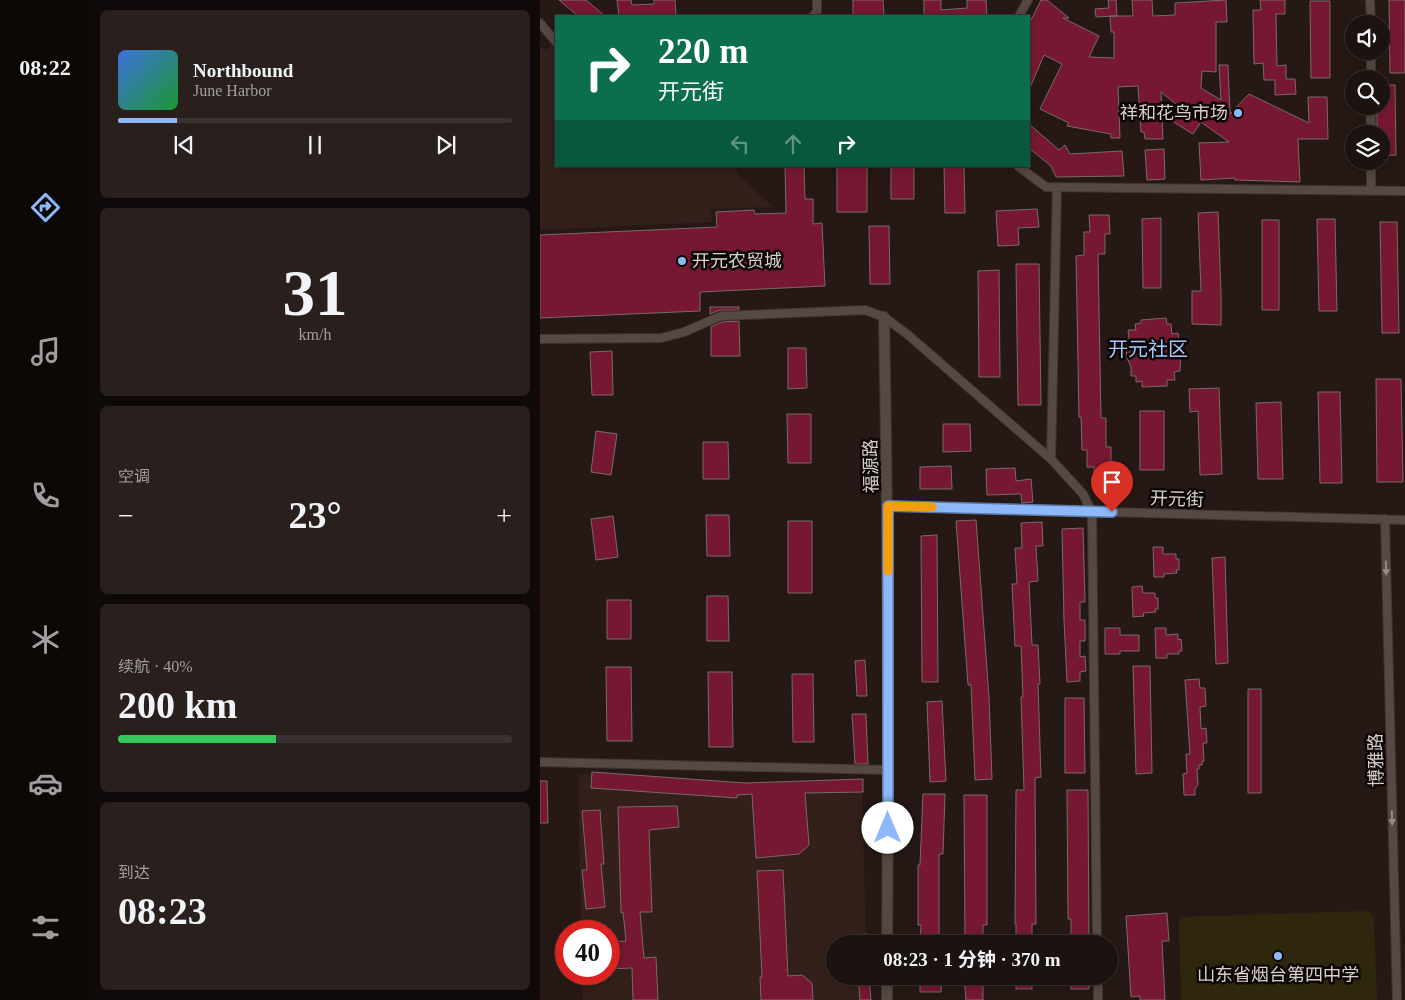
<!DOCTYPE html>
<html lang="zh">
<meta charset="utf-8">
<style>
:root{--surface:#1c1310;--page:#29201e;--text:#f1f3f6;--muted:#a09e9f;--line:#3a3230;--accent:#8db9fc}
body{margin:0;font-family:"Times New Roman","Noto Sans SC",serif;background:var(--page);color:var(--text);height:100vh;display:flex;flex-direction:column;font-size:19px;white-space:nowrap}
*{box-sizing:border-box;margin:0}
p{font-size:16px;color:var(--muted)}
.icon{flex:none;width:28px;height:28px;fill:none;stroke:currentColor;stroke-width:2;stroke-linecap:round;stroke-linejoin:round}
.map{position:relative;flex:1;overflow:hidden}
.panel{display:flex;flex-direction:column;gap:10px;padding:10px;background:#0f0a09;width:450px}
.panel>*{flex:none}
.guide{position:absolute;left:15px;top:15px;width:475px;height:152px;border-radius:0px;box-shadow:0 2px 12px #0003,0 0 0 1px var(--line);background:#0b6e4f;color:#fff;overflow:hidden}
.controls{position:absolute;left:805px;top:15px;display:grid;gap:10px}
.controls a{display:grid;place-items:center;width:45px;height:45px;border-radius:50%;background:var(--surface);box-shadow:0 2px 12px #0003,0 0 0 1px var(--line);font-size:25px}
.speed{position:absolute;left:15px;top:920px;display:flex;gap:10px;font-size:25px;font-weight:700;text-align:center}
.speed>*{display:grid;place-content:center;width:65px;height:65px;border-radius:50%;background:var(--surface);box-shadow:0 2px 12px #0003,0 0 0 1px var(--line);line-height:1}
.speed .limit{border:8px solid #d22;background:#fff;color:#111}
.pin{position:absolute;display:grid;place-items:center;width:42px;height:42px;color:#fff;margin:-51px -21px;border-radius:50% 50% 50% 0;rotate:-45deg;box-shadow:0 0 5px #0007}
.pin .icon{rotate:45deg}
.me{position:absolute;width:55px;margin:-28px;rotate:0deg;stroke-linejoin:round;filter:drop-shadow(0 0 4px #0008)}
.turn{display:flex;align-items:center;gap:18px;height:105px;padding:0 20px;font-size:22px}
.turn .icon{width:65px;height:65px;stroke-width:2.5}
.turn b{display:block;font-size:35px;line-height:42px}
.lanes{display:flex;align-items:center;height:48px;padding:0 20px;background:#0003;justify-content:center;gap:25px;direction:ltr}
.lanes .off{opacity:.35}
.big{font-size:38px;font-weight:700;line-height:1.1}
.panel .tile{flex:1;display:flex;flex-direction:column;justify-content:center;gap:8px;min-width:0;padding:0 18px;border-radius:8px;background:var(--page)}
.panel .dial{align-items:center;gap:0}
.dial b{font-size:65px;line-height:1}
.song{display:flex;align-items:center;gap:15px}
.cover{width:60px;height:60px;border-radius:8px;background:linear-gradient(135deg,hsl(220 70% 55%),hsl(130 70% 35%))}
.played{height:5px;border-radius:2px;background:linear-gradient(90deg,var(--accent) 15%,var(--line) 15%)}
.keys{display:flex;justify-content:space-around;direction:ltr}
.heat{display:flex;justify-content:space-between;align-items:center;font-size:28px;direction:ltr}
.charge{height:8px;border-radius:4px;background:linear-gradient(90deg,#34c759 40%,var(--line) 0)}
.trip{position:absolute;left:286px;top:935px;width:292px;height:50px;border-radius:25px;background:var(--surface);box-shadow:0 2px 12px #0003,0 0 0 1px var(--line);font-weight:700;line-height:50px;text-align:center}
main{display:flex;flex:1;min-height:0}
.dock{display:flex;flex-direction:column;width:90px;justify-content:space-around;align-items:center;background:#0b0806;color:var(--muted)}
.dock .icon{width:35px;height:35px}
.dock .active{color:var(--accent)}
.dock b{font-size:22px;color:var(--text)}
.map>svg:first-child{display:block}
.built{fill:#33201a}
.green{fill:#2e270e}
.building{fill:#771832;stroke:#7a696b}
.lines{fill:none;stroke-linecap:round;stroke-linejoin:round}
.minor-casing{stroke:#3f3633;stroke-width:10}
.tertiary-casing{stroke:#3f3633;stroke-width:12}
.minor{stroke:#564843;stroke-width:8}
.tertiary{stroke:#564843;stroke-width:10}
.oneway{fill:#988c88}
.route-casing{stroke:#5c78a4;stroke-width:12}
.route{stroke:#8db9fc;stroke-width:9}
.slow{stroke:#f59e0b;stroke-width:9}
.poi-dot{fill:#8db9fc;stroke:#0b0605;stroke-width:2}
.labels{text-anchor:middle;stroke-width:5;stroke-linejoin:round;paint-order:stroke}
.poi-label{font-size:18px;fill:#d9d0cd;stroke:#0b0605;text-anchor:end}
.street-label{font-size:18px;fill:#d9d0cd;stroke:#0b0605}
.quarter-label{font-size:20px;fill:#a8c8fb;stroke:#0b0605}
</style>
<main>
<nav class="dock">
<b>08:22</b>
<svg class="icon active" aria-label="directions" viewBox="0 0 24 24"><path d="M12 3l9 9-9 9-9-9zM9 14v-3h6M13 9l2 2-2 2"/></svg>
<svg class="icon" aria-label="music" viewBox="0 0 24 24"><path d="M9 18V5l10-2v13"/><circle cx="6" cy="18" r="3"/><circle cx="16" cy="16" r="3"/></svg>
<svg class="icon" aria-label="phone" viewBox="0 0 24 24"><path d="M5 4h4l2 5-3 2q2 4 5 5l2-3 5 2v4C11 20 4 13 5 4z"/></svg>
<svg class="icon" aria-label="climate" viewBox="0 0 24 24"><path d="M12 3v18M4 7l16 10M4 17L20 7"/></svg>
<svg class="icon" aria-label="car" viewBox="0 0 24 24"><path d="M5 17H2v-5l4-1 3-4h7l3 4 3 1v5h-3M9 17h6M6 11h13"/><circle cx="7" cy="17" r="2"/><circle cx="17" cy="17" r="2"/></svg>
<svg class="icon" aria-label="filters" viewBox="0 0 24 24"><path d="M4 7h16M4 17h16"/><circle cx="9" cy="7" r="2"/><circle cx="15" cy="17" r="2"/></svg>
</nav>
<section class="panel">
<div class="tile">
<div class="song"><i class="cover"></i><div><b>Northbound</b><p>June Harbor</p></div></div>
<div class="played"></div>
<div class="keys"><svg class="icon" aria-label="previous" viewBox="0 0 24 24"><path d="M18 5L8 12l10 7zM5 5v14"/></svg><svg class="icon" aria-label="pause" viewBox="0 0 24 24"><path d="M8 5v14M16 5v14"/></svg><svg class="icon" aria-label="next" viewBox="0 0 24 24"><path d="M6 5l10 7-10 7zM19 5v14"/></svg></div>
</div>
<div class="tile dial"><b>31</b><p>km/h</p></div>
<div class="tile"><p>空调</p>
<div class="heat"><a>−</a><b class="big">23°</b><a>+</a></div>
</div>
<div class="tile"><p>续航 · 40%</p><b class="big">200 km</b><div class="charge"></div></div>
<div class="tile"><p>到达</p><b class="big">08:23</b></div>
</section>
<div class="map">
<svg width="865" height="1000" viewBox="0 0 865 1000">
<rect width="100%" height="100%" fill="#261915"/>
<path class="built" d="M0,45l5,5 7,-5 4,5v116h177l8,12 33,29 -63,2 1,13 -172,8z
M38,774l158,8 126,2 4,160h-31v32h32l1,24h-285l-1,-26h27v-43h-28z"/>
<path class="green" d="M825,911l7,3 2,8 3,78h-196l-2,-78 3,-5z"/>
<path class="building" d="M19,0h27l19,16h-27z
M77,0h14l1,5 22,-1v-4h21l1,16h-57z
M313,0h30l1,16h-31z
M384,0h17v10l26,-2v-8h19l1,16h-63z
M501,0h6l22,18h-6l36,18 -10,21 25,1v-26h-3l-1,-16h23l-1,-16h20l1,16 22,-1v-12l51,-3 1,22h-11v50l-14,-1 -1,17 20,12 -2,-35h9l2,49 19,-20 60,29 -1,-26h19l1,42h-30l2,43 -65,-2v-2l-34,2 -2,-37 30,-1 -28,-20 -8,12 -21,-13 9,-13 -20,-16 2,47h-18l-1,-7h-3l-3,-46 -20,1 2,51h-9v-4l-44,-8 2,-3 -29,-14 22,-45 -18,-9 -15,35v-66z
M568,0h8l1,16 -21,1 -1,-8 14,-1z
M720,0h25v14h-9l1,52 9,-1v14h9l1,15 -21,1v-15h-11l-1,-17 -9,1 -1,-54h8z
M849,0h16v73h-15z
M770,1h20v77h-19z
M841,85h14l1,70 -15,1v-22h-4v-28h4z
M489,124l30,26 6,-5 5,9 52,-3 2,25 -68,1 -5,-11 -22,-18z
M624,149l1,30 -18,1 -2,-30z
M245,166h19l1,33h8v25l9,-1 3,63 -125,6v19l-160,7v-83l177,-8 -1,-15 38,-2 1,4 31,-1z
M297,166h30v46h-30z
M351,166h23v33h-23z
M404,166h20l1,47h-20z
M497,209l2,18 -21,1 1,17 -21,1 -2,-35z
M678,212l3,80v33l-29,-1v-33h9l-3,-78z
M549,215h20l1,19h-5v20h-7l3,164h5v29h5v20h3v17l-20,1v-18h-7v-17h-5l-1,-33h-2l-3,-161 8,-1v-23h6z
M621,218v70h-18l-1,-69z
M777,219h18l2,92h-18z
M722,220h17v90h-17z
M840,222h17l2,111h-17z
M329,226h20l1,58h-20z
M476,264h23l2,141h-23z
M459,270l1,107h-21l-1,-106z
M170,307h29v3h-19l-10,4z
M626,318l1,6h4l1,10 6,-1 3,19 -1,19 -6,1 1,8h-8v6l-25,1v-6l-6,1v-6h-5v-9l-4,-9 -1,-10 3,-10 -1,-8h8l-1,-6 6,-1v-3z
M199,321l1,35h-29v-29l11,-5z
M248,348h18l1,40 -19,1z
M72,351l1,44h-21l-2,-43z
M836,379h25l2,103h-26z
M679,388l3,86 -22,1 -2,-64 -8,1 -1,-23z
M778,392h22l2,91h-22z
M741,402l2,77h-25l-2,-76z
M600,411h24v59h-24z
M247,414h24v49h-23z
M403,424h27l1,27 -28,1z
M56,431l21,3 -6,41 -20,-3z
M163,442h25l1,37h-26z
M411,466l1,23h-32v-22z
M475,468l1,13 15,-2 2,23 -11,1 -1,-9 -34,1 -1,-26z
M166,515h23l1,41h-23z
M73,516l5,41 -22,3 -5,-41z
M436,520l13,177 3,82 -17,1 -4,-95h-3l-12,-164z
M248,521h24v72h-24z
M502,522l1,24h-7l2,35 -9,1 3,63h6l2,39h-2l3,93 -6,1 1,146h-4v20h-16v-20h-1l1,-134h8l-3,-93h2l-2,-51h-6l-3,-62h5l-2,-36h7l-1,-25z
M543,528l2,74h-5v18h5v21h-5v16l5,-1 1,15 -6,1v9l-13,1 -3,-62 -2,-91z
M397,535l1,147h-16l-1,-146z
M613,547h10v7h13v5h3v11h-3l1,3 -13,1v3h-10z
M685,557l3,106 -12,1 -4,-106z
M602,586l1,7h12v5h3v11h-3l1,3 -13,1 1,3 -11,1 -1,-30z
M167,596h21l1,45h-22z
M67,600h24v39h-24z
M565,628h15v7h19v16h-19v3h-15z
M615,628h11v7l12,-1v6l3,-1 1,12h-3v3h-12v4h-11z
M325,660l2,36h-10l-2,-35z
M593,666h17l2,107 -16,1z
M66,667h25l1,74h-25z
M168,672h24l1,75h-24z
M252,674h21l1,68h-21z
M659,679l1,9h5l1,18 -6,1 1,22 5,-1 1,15h-4l1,18h-2v4h-3v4h-2l1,16 -3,4v6h-11l-1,-21 4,-1 -1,-19h4l-5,-74z
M708,689h13v104h-13z
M525,698h19l1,75h-20z
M402,701l4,80 -16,1 -3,-80z
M312,714h14l2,50h-13z
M52,772l153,11 118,-4v13l-58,1 4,52 -10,9 -43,4 -4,-64 -15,1v3l-146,-10z
M0,781h7l1,42h-8z
M527,790h21l1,154h-18v-25h-3z
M383,794h22l-2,60h-4v90h-19l1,-19h-3v-60h2z
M424,795h23v130h-4v19h-18z
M137,806l2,21 -30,3 3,82h-12l4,46 12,-1 2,43h-25l-1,-32 -23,1v-27l17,-1 -3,-29 -2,1 -3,-106z
M60,810l4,54h-3l4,43 -19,2 -4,-39h5l-5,-59z
M243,870l5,106 14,-1 10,8 1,17h-52l-1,-23h2l-5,-106z
M627,913l2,28h-7l3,59h-25v-4l-9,1 -5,-81z
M327,934v10h-11v-9z
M318,976h11l2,24h-11z
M380,976h22l-1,16h-21z
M424,976h19v24h-17z
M476,976h16v13h-16z
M531,976h18v13h-18z"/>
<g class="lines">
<defs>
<path id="minor" d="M830,0l1,24
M273,16l4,-4v-12
M479,16l9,-16
M0,23l16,19
M831,51v28
M831,106v28
M831,161v29
M478,166l28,21 359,4
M0,339l121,-1 23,-6 37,-16 144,-6 19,7 23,17 144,125 32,35 9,18 5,432
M511,459l6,-272
M348,506l517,14
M845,519l12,481
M0,762l349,8
M558,976v24"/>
<path id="tertiary" d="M344,317c4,209 5,418 3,627
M347,1000v-24"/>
</defs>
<use href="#minor" class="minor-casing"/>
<use href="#tertiary" class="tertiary-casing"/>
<use href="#minor" class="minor"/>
<use href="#tertiary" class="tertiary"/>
</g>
<defs><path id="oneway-solid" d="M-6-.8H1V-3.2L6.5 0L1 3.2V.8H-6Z" transform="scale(1.25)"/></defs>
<g class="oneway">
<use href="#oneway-solid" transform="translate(846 568) rotate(89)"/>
<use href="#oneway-solid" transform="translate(852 818) rotate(88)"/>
</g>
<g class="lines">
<defs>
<path id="route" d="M348,828v-322l224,6"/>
</defs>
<use href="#route" class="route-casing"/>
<use href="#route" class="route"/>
<path class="slow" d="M348,571v-65l44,1"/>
</g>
<g class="poi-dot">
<circle cx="698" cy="113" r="5"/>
<circle cx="142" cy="261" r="5"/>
<circle cx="738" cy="956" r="5"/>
</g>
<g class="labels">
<g class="poi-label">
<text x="688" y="119">祥和花鸟市场</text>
<text x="152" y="267" text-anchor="start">开元农贸城</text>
<text x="738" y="981" text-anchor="middle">山东省烟台第四中学</text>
</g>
<g class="street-label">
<text transform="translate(331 466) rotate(-91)" y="6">福源路</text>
<text transform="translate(637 499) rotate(2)" y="6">开元街</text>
<text transform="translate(836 760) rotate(-91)" y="6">博雅路</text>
</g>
<g class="quarter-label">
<text x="608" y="356">开元社区</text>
</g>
</g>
</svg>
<div class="controls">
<a><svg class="icon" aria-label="sound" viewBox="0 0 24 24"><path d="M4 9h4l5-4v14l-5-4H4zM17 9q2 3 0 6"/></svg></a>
<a><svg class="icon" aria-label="search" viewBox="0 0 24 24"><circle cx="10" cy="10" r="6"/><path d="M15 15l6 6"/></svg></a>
<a><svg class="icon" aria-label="layers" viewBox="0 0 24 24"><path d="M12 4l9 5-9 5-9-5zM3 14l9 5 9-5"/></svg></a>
</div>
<div class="speed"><div class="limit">40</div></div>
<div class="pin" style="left:572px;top:512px;background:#d93025"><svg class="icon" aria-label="arrive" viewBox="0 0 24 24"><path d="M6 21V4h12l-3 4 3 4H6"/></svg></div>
<svg class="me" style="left:348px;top:828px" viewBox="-20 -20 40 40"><circle r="19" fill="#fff"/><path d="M0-13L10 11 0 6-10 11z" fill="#8db9fc"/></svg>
<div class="trip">08:23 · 1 分钟 · 370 m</div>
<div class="guide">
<div class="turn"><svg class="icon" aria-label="right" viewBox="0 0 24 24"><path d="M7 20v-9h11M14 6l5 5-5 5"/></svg><div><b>220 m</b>开元街</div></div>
<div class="lanes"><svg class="icon off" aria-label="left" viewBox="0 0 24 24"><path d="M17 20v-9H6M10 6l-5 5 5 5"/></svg><svg class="icon off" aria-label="ahead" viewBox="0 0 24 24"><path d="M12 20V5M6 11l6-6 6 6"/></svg><svg class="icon" aria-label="right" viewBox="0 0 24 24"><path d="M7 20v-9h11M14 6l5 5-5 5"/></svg></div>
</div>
</div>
</main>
